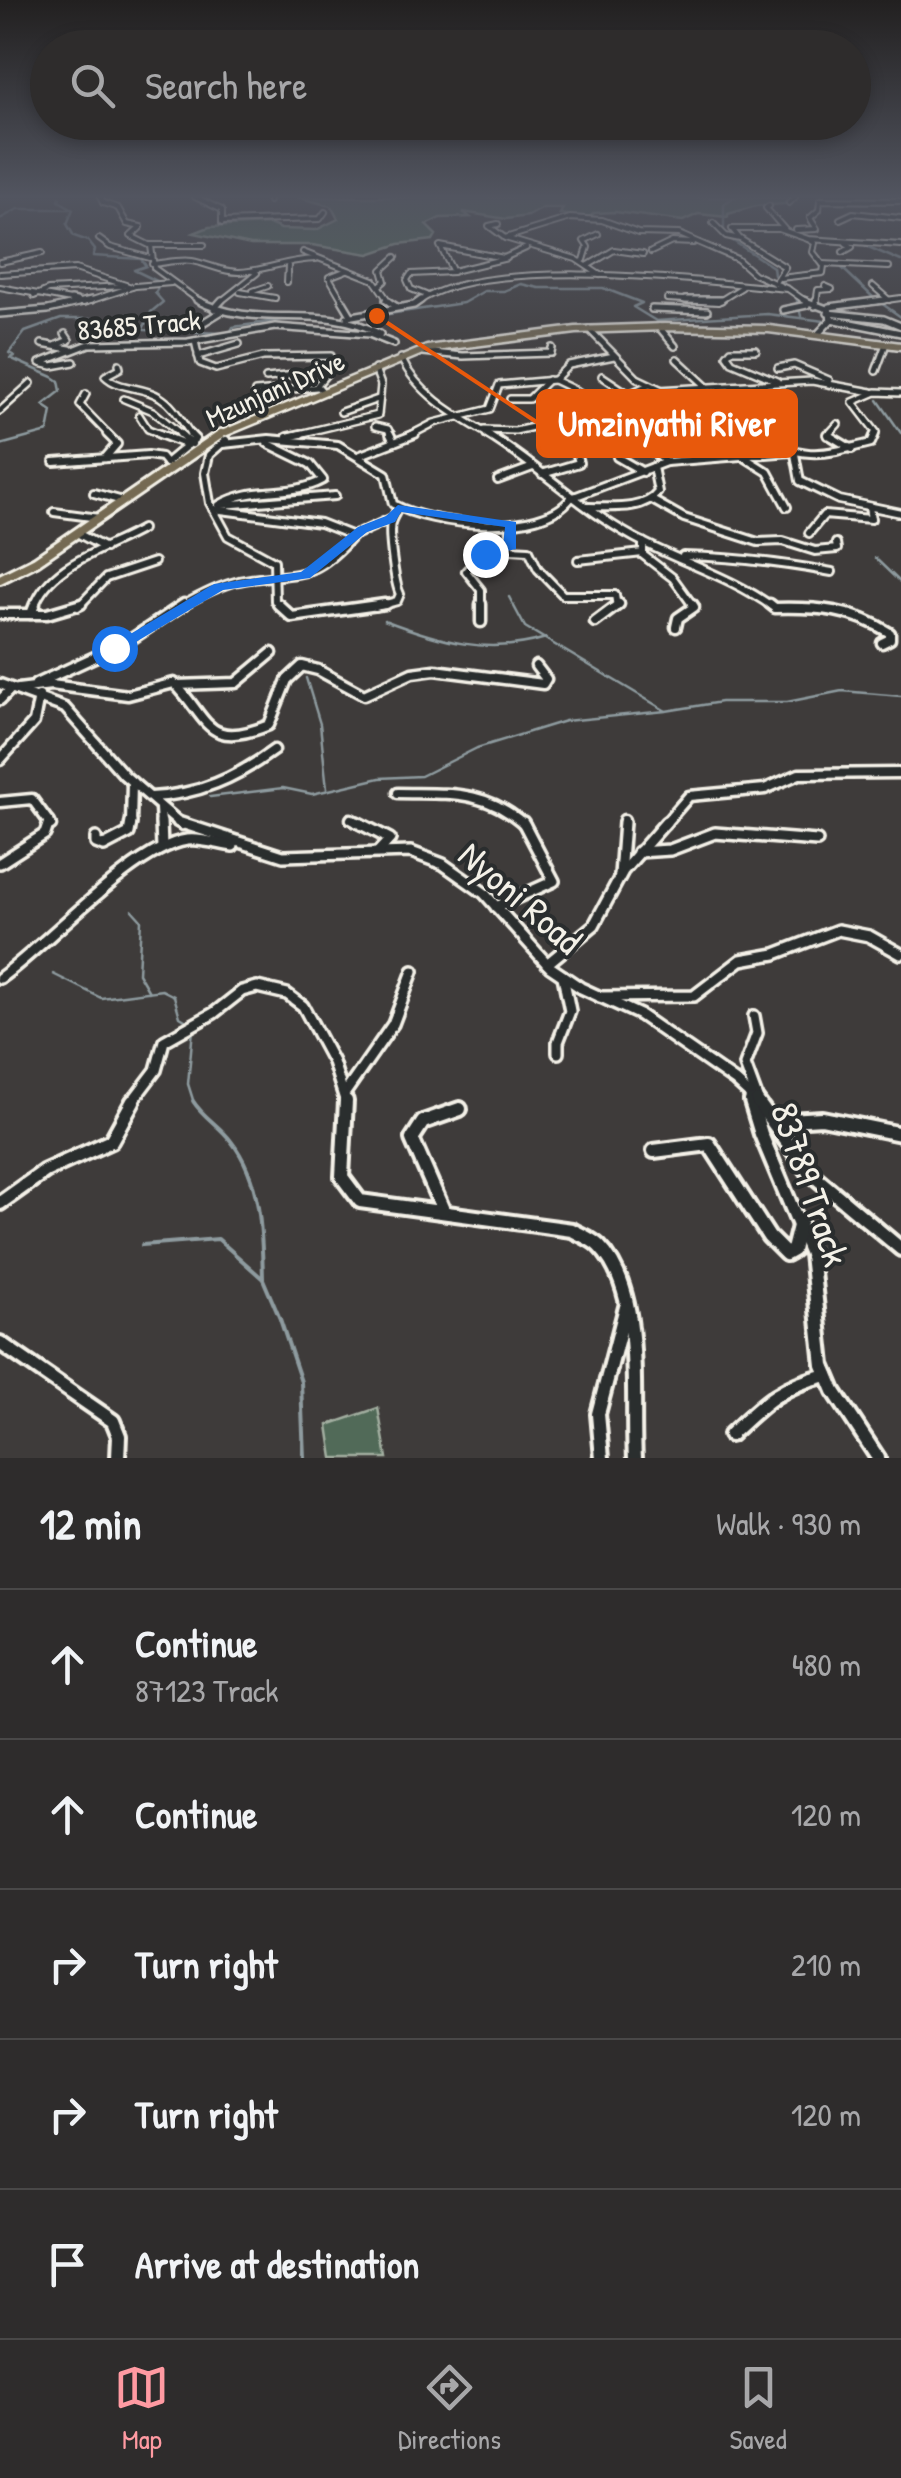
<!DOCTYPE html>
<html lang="en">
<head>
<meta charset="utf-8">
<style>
  :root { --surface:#2e2c2c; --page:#363434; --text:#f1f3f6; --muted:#a7a7a9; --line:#494848; --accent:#ff9aa2 }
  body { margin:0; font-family:"Patrick Hand",sans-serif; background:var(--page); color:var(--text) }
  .stop { position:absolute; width:30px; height:30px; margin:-22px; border:8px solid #1a73e8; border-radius:50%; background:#fff }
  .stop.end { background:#1a73e8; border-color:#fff; box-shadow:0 2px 10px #0008 }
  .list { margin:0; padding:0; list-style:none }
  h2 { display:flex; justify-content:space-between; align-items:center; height:130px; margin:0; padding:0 40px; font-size:42px }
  h2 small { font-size:32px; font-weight:400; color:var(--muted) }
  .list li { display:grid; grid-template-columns:65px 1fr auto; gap:30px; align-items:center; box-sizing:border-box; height:150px; padding:0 40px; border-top:2px solid var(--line) }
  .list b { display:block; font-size:38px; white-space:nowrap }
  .list p { margin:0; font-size:32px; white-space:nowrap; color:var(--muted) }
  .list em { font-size:32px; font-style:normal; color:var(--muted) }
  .icon { flex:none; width:55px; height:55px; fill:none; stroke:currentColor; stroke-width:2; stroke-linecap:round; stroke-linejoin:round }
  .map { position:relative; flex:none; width:901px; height:1458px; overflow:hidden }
  .search { position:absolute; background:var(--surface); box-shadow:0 5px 15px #0003; left:30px; right:30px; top:30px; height:110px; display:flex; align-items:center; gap:25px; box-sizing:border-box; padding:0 35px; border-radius:55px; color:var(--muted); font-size:38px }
  .sheet { height:880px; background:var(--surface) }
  nav { display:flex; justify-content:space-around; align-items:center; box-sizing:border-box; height:140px; border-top:2px solid var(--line); background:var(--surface); font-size:28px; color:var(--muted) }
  nav a { display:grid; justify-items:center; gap:5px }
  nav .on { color:var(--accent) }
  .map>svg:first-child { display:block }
  .green { fill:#516a58; stroke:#a2aea0; stroke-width:2.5 }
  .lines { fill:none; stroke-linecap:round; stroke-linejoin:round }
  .stream-far1 { stroke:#8e9b9f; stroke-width:2.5 }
  .stream { stroke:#8e9b9f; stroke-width:4 }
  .minor-far5-casing { stroke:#f4f1e8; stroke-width:8 }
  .minor-far4-casing { stroke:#f4f1e8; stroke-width:10 }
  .minor-far3-casing { stroke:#f4f1e8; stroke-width:12 }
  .minor-far2-casing { stroke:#f4f1e8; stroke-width:15 }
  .minor-far1-casing { stroke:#f4f1e8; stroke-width:16 }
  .minor-casing { stroke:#f4f1e8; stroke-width:20 }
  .major-far1-casing { stroke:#f4f1e8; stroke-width:11 }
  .major-casing { stroke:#f4f1e8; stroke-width:14 }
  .minor-far5 { stroke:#2a2d2e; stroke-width:4 }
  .minor-far4 { stroke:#2a2d2e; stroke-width:5 }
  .minor-far3 { stroke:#2a2d2e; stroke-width:6 }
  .minor-far2 { stroke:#2a2d2e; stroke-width:8 }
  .minor-far1 { stroke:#2a2d2e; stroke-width:9 }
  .minor { stroke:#2a2d2e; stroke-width:12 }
  .major-far1 { stroke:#746b52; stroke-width:6 }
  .major { stroke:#746b52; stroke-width:8 }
  .route { fill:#1a73e8 }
  .labels { text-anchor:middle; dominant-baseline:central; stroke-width:8; stroke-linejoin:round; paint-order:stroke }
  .far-street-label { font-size:28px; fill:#f4f1e8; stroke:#2a2d2e }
  .near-street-label { font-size:38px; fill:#f4f1e8; stroke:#2a2d2e }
  .leader { fill:none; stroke:#e8590c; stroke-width:4 }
  .callout-dot { fill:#e8590c; stroke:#2a2d2e; stroke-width:4 }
  .callout { fill:#e8590c; stroke:#e8590c; stroke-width:4 }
  .callout-label { font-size:35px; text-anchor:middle; font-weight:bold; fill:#fff }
</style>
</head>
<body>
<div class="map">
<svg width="901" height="1458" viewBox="0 0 901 1458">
  <rect width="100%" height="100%" fill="#3e3b3a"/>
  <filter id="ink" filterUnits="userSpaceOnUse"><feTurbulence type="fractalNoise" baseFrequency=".01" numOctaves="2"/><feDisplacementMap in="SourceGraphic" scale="20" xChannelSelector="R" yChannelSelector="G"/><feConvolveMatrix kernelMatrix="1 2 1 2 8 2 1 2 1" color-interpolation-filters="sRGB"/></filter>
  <g filter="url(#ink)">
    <g class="green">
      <path d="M297,197H792L784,204L756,206L728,214V217L698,214L683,221L615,212L594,213L589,218L560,214L563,208H543L528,216L506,219L463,212L470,217L440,218L426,225L436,235L433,240L399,244L369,254L312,245H251L194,233L209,227L269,224L281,229L316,230L338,219L331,206Z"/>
      <path d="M378,1408L387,1458H333L328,1425Z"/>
    </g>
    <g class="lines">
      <g class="stream-far1">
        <path d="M60,197L59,201L73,209L67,224L74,236L88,241L95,250L93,256L141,259L146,266L134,270L161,283L155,293L163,302L151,312L144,327"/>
        <path d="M883,197L901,198"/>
        <path d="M0,219L18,209H70"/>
        <path d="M724,234V204L734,197"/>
        <path d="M730,239L773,267L774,275L787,287"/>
        <path d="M866,246L901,261"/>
        <path d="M842,268L876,300"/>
        <path d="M796,297L801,316"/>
        <path d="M881,303L901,317"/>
        <path d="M348,320L463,303L484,291H504L521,284L539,288H603L642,303L633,307L656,321L767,314L825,321"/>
        <path d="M833,323L864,328"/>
        <path d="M872,329L901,336"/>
        <path d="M230,333L233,327L282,320L336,321"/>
        <path d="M878,400L901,433"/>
        <path d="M0,445L48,432L52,411L43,405L61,391L59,381L53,377L10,358L15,356L9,353L25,332L61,319H106L145,330L222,333"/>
        <path d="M875,558L901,583"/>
        <path d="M509,597L525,627L666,711L721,702H787L842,691L901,696"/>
        <path d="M384,620C439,641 488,656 546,638"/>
        <path d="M306,678L320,724L327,789"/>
        <path d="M210,797L283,788L312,794L380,778L421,776L477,748L565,721L666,711"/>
        <path d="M132,910L141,920L138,973L149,992"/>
        <path d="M53,974L101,998L162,990L174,996L180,1017L190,1023"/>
        <path d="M193,1029L188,1084L194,1103"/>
      </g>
      <g class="stream">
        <path d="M193,1101C203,1117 220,1126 231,1141C261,1179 262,1232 263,1279"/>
        <path d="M142,1245L218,1239L263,1279L280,1319L301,1382L304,1458"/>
      </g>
      <g class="minor-far5-casing">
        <g id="minor-far5">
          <path d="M100,197L103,203L118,208L127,224L141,227L131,236L151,246L154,268L202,303"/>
          <path d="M195,197L222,210V223"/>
          <path d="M269,201L270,197"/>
          <path d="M789,203L795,197"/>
          <path d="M769,206L766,208L785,230"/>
          <path d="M840,219L853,213L901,218"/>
          <path d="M222,222L320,219L325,212"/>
          <path d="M713,223L726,236L740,239"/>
          <path d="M498,224L489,226L505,238"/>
          <path d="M796,230L817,229L810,218L819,210L820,200L901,201"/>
          <path d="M99,239L110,247L150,258"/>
          <path d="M150,245H204"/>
          <path d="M303,252L374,280L390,303"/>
          <path d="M651,252L672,242L693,243"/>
          <path d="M843,252L852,247L846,243"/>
          <path d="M584,260L588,247L584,241L598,234"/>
          <path d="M0,262L42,253"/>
          <path d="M152,264C164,263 180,259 192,261C209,264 221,272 239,272C264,271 290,259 316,259"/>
          <path d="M823,264L889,267"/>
          <path d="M589,265L614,250L643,254"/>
          <path d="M453,271L507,258"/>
          <path d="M0,274L75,269L132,287"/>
          <path d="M600,275L576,259L505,238L570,218L602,220L638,233L679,234L737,259L754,274L788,289"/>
          <path d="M780,278L823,273L824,266L813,252L815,243L808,239"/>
          <path d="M776,281L785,267L740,239L732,229H779L808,239L901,245"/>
          <path d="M287,282L288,266"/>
          <path d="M379,286L385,281L382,270L396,257"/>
          <path d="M873,286L889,300"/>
          <path d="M0,287L76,301"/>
          <path d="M253,291L268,286"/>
          <path d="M240,292L275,298"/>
          <path d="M426,295L411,289L407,280L411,274L453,272L440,246L504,258L526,248"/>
          <path d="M34,296L48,290L123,286"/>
          <path d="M667,299L718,302L742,287"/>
          <path d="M83,303L135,286L171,283"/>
          <path d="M219,303L257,273L252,271"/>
          <path d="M344,303L329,277L347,270"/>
          <path d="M417,303C482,254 705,281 788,289L808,303"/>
          <path d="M816,303L818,290L832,289L825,286"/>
          <path d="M864,303L901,298"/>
        </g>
      </g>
      <g class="minor-far4-casing">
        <g id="minor-far4">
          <path d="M71,300L76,301"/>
          <path d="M197,300C256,332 323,301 380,334"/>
          <path d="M342,300L351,315"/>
          <path d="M386,300L397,307"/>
          <path d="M685,300H721"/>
          <path d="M803,300L827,309"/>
          <path d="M815,306L816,300"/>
          <path d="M214,309L222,300"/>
          <path d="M652,309L707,311"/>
          <path d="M783,310L807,305"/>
          <path d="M828,313L884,319L901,326"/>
          <path d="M0,314L48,310L91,300"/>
          <path d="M347,317L414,305L421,300"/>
          <path d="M831,319L901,333"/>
          <path d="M182,326L196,327L222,311"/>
          <path d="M659,327L675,346"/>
          <path d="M589,329L637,378L758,436"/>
          <path d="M817,335L831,320L829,307L884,300"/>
          <path d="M195,341L200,363L216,369L263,357L331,356L334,365L317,385L322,391"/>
          <path d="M42,344L70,349"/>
          <path d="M57,345L69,340L65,334"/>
          <path d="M756,350H731L727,355L732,362L777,381"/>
          <path d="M423,352L463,356L551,353L552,348"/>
          <path d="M198,356L239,344"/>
          <path d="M614,356L569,365L554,380L579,392L585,404L633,436"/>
          <path d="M401,358C418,395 457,416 491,436"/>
          <path d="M677,359L707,387"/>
          <path d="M74,362L52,366L40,363L89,344L188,342L275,327L369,334L394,344"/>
          <path d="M119,364L120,368L105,376C119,390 143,386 160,397C175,406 182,423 192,436"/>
          <path d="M778,368L794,365L829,380"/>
          <path d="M876,371L886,344"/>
          <path d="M602,376L629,394L648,385"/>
          <path d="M266,378L326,372"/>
          <path d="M658,390L812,381L872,392"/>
          <path d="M255,392L317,387"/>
          <path d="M86,394L80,405L110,436"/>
          <path d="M124,399L153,411L183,436"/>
          <path d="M510,399H529L548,380"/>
          <path d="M0,411L31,383"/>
          <path d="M341,412L378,399"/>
          <path d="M139,415L148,429L166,436"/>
          <path d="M663,416L685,404"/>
          <path d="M732,423L756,419L761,402"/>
          <path d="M375,426L388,429L391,436"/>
          <path d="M484,430L515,431L573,418"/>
          <path d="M700,433L707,436"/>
          <path d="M291,436L378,415L381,385L375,369"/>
          <path d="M409,436L434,423L490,409L499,385L554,380"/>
          <path d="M714,436L723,419"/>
          <path d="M827,436L838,424"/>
          <path d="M874,436L876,432L853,402L876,392L901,393"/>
        </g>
      </g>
      <g class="minor-far3-casing">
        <g id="minor-far3">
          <path d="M159,434L188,445"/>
          <path d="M180,434L192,444"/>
          <path d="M390,434L394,442"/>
          <path d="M487,434C538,465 580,508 633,537C681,563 728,575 773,607"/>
          <path d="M630,434L666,462"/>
          <path d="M701,434L713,439L716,434"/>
          <path d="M753,434C805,459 815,457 871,443L875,434"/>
          <path d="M827,434L852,449"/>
          <path d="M287,437L301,434"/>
          <path d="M226,440L209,455L205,473L210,503L228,536L274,561L275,601L281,607"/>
          <path d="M223,444L269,439L338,445L386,474L393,504C432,526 541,538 571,498"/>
          <path d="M795,454L800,481L839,500L901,513"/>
          <path d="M358,456L415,434"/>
          <path d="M617,457L643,472"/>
          <path d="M744,457L768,472L787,507"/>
          <path d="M105,458L117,444L107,434"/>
          <path d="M54,462L148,455L161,457L166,463"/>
          <path d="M166,463L195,439L190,434"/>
          <path d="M542,474L579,463L572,435"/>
          <path d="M498,480L533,467"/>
          <path d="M94,493L123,501"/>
          <path d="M571,498L653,467"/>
          <path d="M652,500L684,518L758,542L783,541L815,551L837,549L836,543"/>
          <path d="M219,505C255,484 290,498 323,480L310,464L267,443"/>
          <path d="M221,505L335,496"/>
          <path d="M589,507C611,507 644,511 658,492L653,467L666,462L791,452"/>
          <path d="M54,512L99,518"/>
          <path d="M511,525L510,549L529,550L538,569L563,595H615L617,607"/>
          <path d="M77,533L105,548"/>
          <path d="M809,533L824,515L871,519L869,507"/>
          <path d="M353,536L390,519"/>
          <path d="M643,542V555L673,578L694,607"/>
          <path d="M683,556C734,557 782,563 832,572"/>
          <path d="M578,560L643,553"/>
          <path d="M34,607C50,563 105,550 142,529"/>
          <path d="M78,607L106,578L154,562"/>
          <path d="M180,607C199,596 218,586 239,581C296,570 309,586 353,536L320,523L213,509"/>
          <path d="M375,607L397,601L400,594C395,585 388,534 391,523C392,518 396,513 398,508"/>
          <path d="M481,607V590L466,571L479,557L510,549"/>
        </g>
      </g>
      <g class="minor-far2-casing">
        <g id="minor-far2">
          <path d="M278,604L292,617L385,604"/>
          <path d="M481,604V622"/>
          <path d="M770,604L775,608C818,607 853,609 890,633V639L882,643"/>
          <path d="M0,614H47L81,604"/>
          <path d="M31,614L35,604"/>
          <path d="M595,622L619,604"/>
          <path d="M676,627L678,618L694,607L692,604"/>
          <path d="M0,684L65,708L124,775L182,825"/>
          <path d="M36,684L127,642L184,604"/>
          <path d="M177,685L236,683L272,653"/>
          <path d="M18,689L51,685L128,695L174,683C209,718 205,751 269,725L287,680L302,666L318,670L364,695L412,673L435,670L543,684L546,679L536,666"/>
          <path d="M0,700L11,689"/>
          <path d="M0,760L34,722L39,696"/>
          <path d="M398,793C448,794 485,789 525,825"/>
          <path d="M151,797C198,795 236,778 274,750"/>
          <path d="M0,802L32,799L51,825"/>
          <path d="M160,808L161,825"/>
          <path d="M351,819L362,825"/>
          <path d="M131,825L132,782"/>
          <path d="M624,825V820"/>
          <path d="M664,825L689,796L765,789L799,774L901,773"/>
        </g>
      </g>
      <g class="minor-far1-casing">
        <g id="minor-far1">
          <path d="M161,822L162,847"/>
          <path d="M178,822L283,856L411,852L443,864L484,893L550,967L581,988L640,1015L735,1081L759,1103"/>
          <path d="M357,822L390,839L378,852"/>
          <path d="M96,838V843L104,846L129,833L131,822"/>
          <path d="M638,852L670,850L715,833L817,841"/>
          <path d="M0,863L45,834L49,822"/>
          <path d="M620,875L624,822"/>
          <path d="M496,907L554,881L523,822"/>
          <path d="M547,964L594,925L623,871L666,822"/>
          <path d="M0,978C48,944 133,848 187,840C200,838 219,844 233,846"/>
          <path d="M600,997L694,996L741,960L775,954L838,930L869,936L901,954"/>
          <path d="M754,1016L757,1033L745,1065L759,1103"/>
          <path d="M558,1053V1042L570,1011L563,976"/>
          <path d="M345,1093L393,1024L413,971"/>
          <path d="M749,1093L752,1103"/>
          <path d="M131,1103L156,1070L164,1041L214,1013L242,991L257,987L287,994L303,1006L333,1062L346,1103"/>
        </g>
      </g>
      <g class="minor-casing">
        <g id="minor">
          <path d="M346,1101L342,1177L360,1201L572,1230C581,1235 592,1239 599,1246C645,1292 631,1397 635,1458"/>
          <path d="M751,1101L761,1134L811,1254L823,1365L834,1391L878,1458"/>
          <path d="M757,1101L808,1171L901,1249"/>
          <path d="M773,1121L822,1118L901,1134"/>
          <path d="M654,1151L709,1144L769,1237L786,1254L793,1250L800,1222"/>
          <path d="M0,1203L45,1171L111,1141L133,1101"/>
          <path d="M443,1210L412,1139L423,1122L460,1109"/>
          <path d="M0,1343L113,1421L119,1436L118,1458"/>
          <path d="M730,1435C764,1403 780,1386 827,1375"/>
          <path d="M602,1458L598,1414L626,1307"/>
        </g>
      </g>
      <g class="major-far1-casing">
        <path id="major-far1" d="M217,436L427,349L576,330L665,327L769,329L901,346"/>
      </g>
      <g class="major-casing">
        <path id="major" d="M0,579L36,561L221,434"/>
      </g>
      <use href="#minor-far5" class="minor-far5"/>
      <use href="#minor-far4" class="minor-far4"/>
      <use href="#minor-far3" class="minor-far3"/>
      <use href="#minor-far2" class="minor-far2"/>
      <use href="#minor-far1" class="minor-far1"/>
      <use href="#minor" class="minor"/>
      <use href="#major-far1" class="major-far1"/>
      <use href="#major" class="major"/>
    </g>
  </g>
  <linearGradient id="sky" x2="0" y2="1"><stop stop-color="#222020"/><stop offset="0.49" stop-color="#525560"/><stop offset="1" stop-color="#525560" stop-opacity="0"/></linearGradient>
  <rect width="901" height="401" fill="url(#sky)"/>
  <path class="route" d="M398,505L516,522V549L480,557V552L503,546L505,527L401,512L395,522L367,532L310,578L223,590L119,652L107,648L214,584L301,572L358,527L386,516Z"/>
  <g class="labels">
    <g class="far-street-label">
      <text transform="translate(139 325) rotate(-5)">83685 Track</text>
      <text transform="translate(275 389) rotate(-24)">Mzunjani Drive</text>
    </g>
    <g class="near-street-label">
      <text transform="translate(521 897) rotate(41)">Nyoni Road</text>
      <text transform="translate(811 1184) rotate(71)">83789 Track</text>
    </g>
  </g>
  <path class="leader" d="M377 316L538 423"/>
  <circle class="callout-dot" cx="377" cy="316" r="10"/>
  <rect class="callout" x="538" y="391" width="258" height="65" rx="10"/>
  <g class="callout-label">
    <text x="667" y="436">Umzinyathi River</text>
  </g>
</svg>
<div class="stop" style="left:114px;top:648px"></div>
<div class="stop end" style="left:485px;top:554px"></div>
<div class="search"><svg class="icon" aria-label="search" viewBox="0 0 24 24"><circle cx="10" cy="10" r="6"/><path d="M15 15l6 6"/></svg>Search here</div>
</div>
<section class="sheet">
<h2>12 min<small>Walk · 930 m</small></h2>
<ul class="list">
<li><svg class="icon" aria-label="ahead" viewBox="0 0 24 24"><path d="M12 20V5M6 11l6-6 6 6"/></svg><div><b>Continue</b><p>87123 Track</p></div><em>480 m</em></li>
<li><svg class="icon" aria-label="ahead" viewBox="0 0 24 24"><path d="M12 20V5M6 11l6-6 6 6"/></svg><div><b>Continue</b></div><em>120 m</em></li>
<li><svg class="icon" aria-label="right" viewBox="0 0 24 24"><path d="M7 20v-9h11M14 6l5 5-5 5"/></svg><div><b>Turn right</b></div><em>210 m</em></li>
<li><svg class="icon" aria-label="right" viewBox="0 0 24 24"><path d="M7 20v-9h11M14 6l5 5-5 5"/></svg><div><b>Turn right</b></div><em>120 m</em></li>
<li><svg class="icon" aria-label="arrive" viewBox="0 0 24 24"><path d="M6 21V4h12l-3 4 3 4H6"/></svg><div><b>Arrive at destination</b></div></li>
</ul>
</section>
<nav>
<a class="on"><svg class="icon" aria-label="map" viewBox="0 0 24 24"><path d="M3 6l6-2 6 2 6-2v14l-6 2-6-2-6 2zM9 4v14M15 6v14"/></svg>Map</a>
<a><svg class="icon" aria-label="directions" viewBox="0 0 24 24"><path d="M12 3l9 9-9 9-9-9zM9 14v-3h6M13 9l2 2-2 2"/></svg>Directions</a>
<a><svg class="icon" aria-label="saved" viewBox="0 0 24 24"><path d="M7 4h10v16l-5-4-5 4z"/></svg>Saved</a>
</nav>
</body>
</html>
